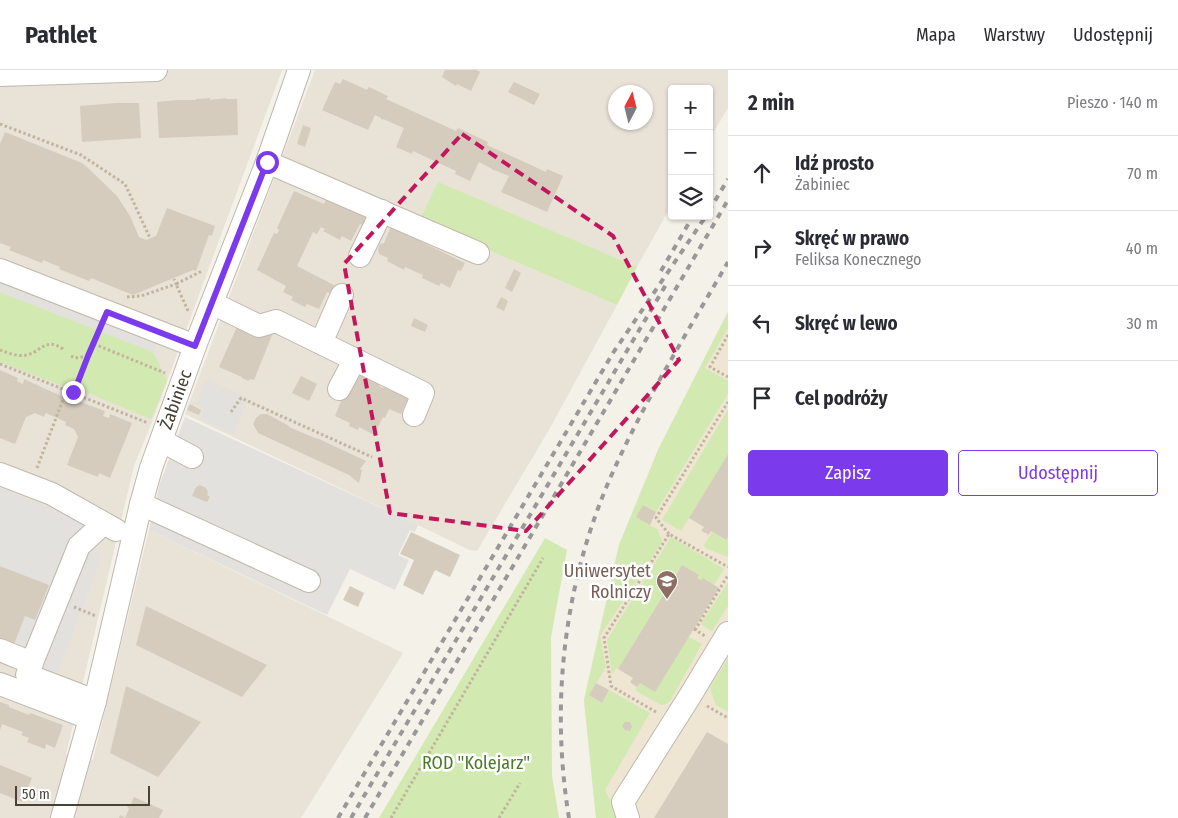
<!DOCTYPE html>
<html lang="pl">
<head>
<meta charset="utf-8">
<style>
  :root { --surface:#fff; --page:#f2f2f3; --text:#2b2b33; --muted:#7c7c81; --line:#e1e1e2; --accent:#7c3aed }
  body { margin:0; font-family:"Fira Sans Condensed",sans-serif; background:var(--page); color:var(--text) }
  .controls { position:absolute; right:15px; top:15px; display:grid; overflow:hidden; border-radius:5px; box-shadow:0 1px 4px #0004 }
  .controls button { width:45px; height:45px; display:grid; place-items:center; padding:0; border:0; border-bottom:1px solid var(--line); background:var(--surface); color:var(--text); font:25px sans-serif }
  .compass { position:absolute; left:608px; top:15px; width:45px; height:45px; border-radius:50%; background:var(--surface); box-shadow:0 1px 4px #0004; rotate:7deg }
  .scale { position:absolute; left:15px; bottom:12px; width:135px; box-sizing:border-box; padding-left:5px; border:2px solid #484137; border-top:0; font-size:14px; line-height:18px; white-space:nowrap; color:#484137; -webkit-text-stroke:4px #fff; paint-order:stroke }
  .stop { position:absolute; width:15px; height:15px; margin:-11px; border:4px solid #7c3aed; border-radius:50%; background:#fff }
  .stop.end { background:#7c3aed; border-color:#fff; box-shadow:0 1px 5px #0008 }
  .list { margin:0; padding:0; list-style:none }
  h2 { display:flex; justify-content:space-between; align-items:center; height:65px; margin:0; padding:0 20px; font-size:21px }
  h2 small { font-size:16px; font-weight:400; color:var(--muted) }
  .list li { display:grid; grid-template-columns:32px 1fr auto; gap:15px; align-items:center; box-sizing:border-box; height:75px; padding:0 20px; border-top:1px solid var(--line) }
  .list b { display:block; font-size:19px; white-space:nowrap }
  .list p { margin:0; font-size:16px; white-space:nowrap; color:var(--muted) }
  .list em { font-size:16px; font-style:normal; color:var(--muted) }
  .actions { display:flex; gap:10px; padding:15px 20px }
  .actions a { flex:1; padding:11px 0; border:1px solid var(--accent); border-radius:5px; text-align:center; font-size:18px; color:var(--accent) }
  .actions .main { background:var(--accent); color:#fff }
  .icon { flex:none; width:28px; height:28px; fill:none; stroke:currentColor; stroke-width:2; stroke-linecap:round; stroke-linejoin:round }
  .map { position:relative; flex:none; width:728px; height:748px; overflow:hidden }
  header { display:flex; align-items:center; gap:30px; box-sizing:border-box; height:70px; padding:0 25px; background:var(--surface); border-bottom:1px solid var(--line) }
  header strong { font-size:24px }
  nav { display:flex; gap:28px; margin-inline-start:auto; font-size:18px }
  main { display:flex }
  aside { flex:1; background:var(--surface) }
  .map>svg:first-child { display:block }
  .residential { fill:#e8e2d7; fill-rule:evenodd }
  .education { fill:#eee5d3 }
  .green { fill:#d2e9b2 }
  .parking { fill:#e3e1dd }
  .building { fill:#d6ccbe }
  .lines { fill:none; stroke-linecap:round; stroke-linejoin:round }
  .minor-casing { stroke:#c0b8ab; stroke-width:24 }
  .path { stroke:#c2b49c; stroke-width:3; stroke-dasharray:2.5 2.5; stroke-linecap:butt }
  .minor { stroke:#fff; stroke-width:22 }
  .rail { stroke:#989898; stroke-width:4; stroke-dasharray:6 6; stroke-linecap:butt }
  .route { stroke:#7c3aed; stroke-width:6 }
  .marked { fill:none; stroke:#c2185b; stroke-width:4; stroke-dasharray:10 6; stroke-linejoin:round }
  .labels { text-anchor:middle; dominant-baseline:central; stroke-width:5; stroke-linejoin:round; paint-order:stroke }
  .street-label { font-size:18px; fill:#484137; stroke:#fff }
  .education-label { font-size:18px; fill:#785e54; stroke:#fff; text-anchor:end }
  .park-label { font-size:18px; fill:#4b7b29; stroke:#fff }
</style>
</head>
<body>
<header>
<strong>Pathlet</strong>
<nav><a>Mapa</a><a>Warstwy</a><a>Udostępnij</a></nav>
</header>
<main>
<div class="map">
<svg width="728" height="748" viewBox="0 0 728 748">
  <rect width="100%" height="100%" fill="#f4f1e9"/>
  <g class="residential">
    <path d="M0,0H282L152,352L134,396L66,684L93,690L149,460L403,583L301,748H0Z"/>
    <path d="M315,0H728V38L709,70V19H672V134L637,197L438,113L421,147L488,180L617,235L550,358L477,481L470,480L185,344ZM616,22H646V52H616Z"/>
  </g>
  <path class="education" d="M728,241V748H596L584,630L619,475L658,380Z"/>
  <g class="green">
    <path d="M438,112L637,197L617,235L488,180L421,147Z"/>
    <path d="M0,222L153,282L167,311L151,349L83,321L81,323L0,292Z"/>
    <path d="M728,242V258L705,298L728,311V324L656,442L643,435L637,447L658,460L662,472L600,566L606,597L589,625L602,633L609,620L650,643L605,720L618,748H596L584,630L619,475L658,380Z"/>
    <path d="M728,339V384L681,461L662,450Z"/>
    <path d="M712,462L725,470L728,467V487L705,478L704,475Z"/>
    <path d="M671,467L724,499L714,515L703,508L701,510L697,508L698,505L682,495L618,599L616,598L612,605L607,570Z"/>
    <path d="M545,468L567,480L551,567L552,706L559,748H379Z"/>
    <path d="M728,512V536L712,561L701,554Z"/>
    <path d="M689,567L702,574L670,631L666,634L661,635L635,620L640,613Z"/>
    <path d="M728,588V642L716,635L710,618Z"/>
  </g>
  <g class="parking">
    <path d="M0,208L158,270L153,282L0,222Z"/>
    <path d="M206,309L248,328L234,364L200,349L204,338L197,335Z"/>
    <path d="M185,347L418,455L415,462L410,460L398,485L409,490L395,520L350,499L327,545L149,460L160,413Z"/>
    <path d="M0,417L74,448L85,455L101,489L55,611L14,574L25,546L35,550L0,496Z"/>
  </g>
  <g class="building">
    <path d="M445,0H476L480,2L471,21L457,14L456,16L442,7Z"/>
    <path d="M343,9L367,20L369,17L388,26L386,29L456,61L458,58L488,72L487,75L546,102L547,99L563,106L547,142L501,122L509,106L494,100H492V99L479,92L470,111L455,104L456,101L413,81L412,84L396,77L404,58L383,49V50L381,49V48L375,45L368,60L322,40L335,12L340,14Z"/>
    <path d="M514,12L540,24L534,35L508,22Z"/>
    <path d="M210,28V30L226,28V29H237L238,65L159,68L157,32L177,30H196V29Z"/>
    <path d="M116,33H139L141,68L82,72L80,36Z"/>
    <path d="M303,55L311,58L305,77L297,74Z"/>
    <path d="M5,62L82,93L87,97L117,126L130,146L139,167L146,170L156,166L167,138L215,156L212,166L209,165L196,201L193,200L133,225L91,208L89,211L59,199L60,197L43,190L42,193L9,180L11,177L0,173V74Z"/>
    <path d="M294,121L324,134L328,126L367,146L363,155L360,154L351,171L342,166L340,170L323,161L325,159L321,157L317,164L313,162L297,196L334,215L330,223L327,222L319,239L307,234L305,237L291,230L293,227L283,222L286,216L257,200L274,163L277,164L279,160L277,158Z"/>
    <path d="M391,157L465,193L461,201L458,200L450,218L441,213L439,216L422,208L423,205L405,197L404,200L387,191L388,188L379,184L378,179L380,174L384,173Z"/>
    <path d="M514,199L521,203L512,222L505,218Z"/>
    <path d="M501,227L508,231L504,241L496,237Z"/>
    <path d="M414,248L428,255L425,262L411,256Z"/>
    <path d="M240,250L272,265L254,310L250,309L248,311L242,308V307L219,297Z"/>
    <path d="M0,300L18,308L17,311L23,314L24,309L74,332L75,330L105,341L103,346L109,348L110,344L132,353L110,408L99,403L98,407L67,395L78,367L74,359L65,355L66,352L46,343L44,347L35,343L26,347L15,374L0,368Z"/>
    <path d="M360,305L380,314L379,316L383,318L384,316L408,328L401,344L389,339L385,348L383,347L374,365L359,357L358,360L349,356L350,353L335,346L350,309L356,312Z"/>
    <path d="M301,306L317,314L309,331L292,323Z"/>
    <path d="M190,334L201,340L199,345L187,340Z"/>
    <path d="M261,344H267L289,356V357L317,369V368L366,391L360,399L362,400L359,413L349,405L258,363L253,354L256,348Z"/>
    <path d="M728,384V467L726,470L711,461L707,467L708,464L701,461L704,457L689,448Z"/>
    <path d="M200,415L206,418L208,422L207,425L210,427L207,432L192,426L196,417Z"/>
    <path d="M643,435L656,442L650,455L636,447Z"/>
    <path d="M411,462L460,485L450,507L435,500L423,525L403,515L414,490L400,484Z"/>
    <path d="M682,495L699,505L697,508L701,510L703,508L719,518L655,622L640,613L637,617L630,612L633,608L618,599Z"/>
    <path d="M0,496L49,515L35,550L25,546L14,574L0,568Z"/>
    <path d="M350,516L364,523L358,537L343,530Z"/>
    <path d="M146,536L267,595L242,627L136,575Z"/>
    <path d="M596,613L609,620L602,633L589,625Z"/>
    <path d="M126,616L201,652L158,707L110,683Z"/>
    <path d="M0,632L9,635V637L29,645L30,643L63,655L55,678L46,674L45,679L27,672L29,668L21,665L23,662L2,654L0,660Z"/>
    <path d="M625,652H630L632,657L630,661L625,660L622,656Z"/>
    <path d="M707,662L728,674V748H654Z"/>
    <path d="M0,695L32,708L22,732L0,723Z"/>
    <path d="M134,727L163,740L159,748H119L120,745L125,748L129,739L127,736L131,734Z"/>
  </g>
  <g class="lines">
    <g class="minor-casing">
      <g id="minor">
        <path d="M0,5L156,0"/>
        <path d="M267,92L478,183"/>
        <path d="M360,186L382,141"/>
        <path d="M0,200L195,276"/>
        <path d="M212,233L259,256L276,251L423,323L414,345"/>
        <path d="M321,273L342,225"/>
        <path d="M339,319L355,289"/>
        <path d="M162,371L192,387"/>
        <path d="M0,404L52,424L116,460"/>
        <path d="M141,434L309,511"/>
        <path d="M0,580L32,593"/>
        <path d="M0,614L89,648"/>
        <path d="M95,631L27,605L79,476L103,454"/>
        <path id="s1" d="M62,748L95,631L141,434L151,398L195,276L267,92L299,0"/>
        <path d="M628,748L623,732L690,626L728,563"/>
      </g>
    </g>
    <g class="path">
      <path d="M0,54L81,85L125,114L150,168"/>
      <path d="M127,227L141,226L176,214L174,209"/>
      <path d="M188,241L176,214L202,201"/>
      <path d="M728,265L710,297L728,307"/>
      <path d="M94,274L165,303"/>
      <path d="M0,280C8,283 18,287 27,285C42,281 46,267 63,279"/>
      <path d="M71,286L75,288L88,286L100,259"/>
      <path d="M0,294L148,353"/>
      <path d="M73,322L75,316L76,317L88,286"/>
      <path d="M231,342L241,328L372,387"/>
      <path d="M37,398L67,319"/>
      <path d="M669,464L656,448L728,332"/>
      <path d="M74,537L96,546"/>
      <path d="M694,559L705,566"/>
      <path d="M695,560L728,505"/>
      <path d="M707,636L728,648"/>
      <path d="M656,642L611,616L604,568L669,464L728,497"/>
      <path d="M391,748L543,488"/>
      <path d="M499,748L520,713"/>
    </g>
    <use href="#minor" class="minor"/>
    <g class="rail">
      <path d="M709,141L728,109"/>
      <path d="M661,201L693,146"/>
      <path d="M338,748L613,283L706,146"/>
      <path d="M351,748L667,213"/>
      <path d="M365,748L728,130"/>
      <path d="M569,748C550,632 564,512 612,404C645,330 688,261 728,192"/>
    </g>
  </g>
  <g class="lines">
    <path class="route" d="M73,322L74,316L76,317L88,286L107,242L195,276L267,92"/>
  </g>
  <path class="marked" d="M462,64L613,166L679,290L526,461L390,443L344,194Z"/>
  <defs>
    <g id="university-pin" transform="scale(1.125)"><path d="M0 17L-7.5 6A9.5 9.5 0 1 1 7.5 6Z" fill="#8d6e63" stroke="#fff"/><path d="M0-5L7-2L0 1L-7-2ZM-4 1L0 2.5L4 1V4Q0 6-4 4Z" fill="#fff"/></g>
  </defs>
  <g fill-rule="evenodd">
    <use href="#university-pin" x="667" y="511"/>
  </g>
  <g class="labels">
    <g class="street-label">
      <text stroke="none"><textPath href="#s1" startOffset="434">Żabiniec</textPath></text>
    </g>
    <g class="education-label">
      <text x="651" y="501">Uniwersytet<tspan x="651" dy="21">Rolniczy</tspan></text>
    </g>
    <g class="park-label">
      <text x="476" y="693">ROD "Kolejarz"</text>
    </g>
  </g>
</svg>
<div class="controls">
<button>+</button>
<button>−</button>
<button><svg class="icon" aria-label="layers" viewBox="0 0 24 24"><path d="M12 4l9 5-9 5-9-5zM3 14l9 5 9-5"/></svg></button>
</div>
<svg class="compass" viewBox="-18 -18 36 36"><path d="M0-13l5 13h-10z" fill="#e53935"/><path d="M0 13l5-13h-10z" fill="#7c7c81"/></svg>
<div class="scale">50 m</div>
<div class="stop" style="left:267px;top:92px"></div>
<div class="stop end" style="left:73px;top:322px"></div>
</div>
<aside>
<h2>2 min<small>Pieszo · 140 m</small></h2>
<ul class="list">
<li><svg class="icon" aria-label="ahead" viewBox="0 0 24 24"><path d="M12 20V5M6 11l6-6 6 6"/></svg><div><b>Idź prosto</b><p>Żabiniec</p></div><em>70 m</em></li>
<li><svg class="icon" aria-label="right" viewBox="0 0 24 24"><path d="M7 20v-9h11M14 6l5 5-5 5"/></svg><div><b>Skręć w prawo</b><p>Feliksa Konecznego</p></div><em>40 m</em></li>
<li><svg class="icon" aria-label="left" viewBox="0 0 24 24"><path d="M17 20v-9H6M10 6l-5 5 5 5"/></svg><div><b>Skręć w lewo</b></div><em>30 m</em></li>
<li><svg class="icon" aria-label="arrive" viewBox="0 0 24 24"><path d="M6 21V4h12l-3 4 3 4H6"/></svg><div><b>Cel podróży</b></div></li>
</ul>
<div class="actions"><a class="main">Zapisz</a><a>Udostępnij</a></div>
</aside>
</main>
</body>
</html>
